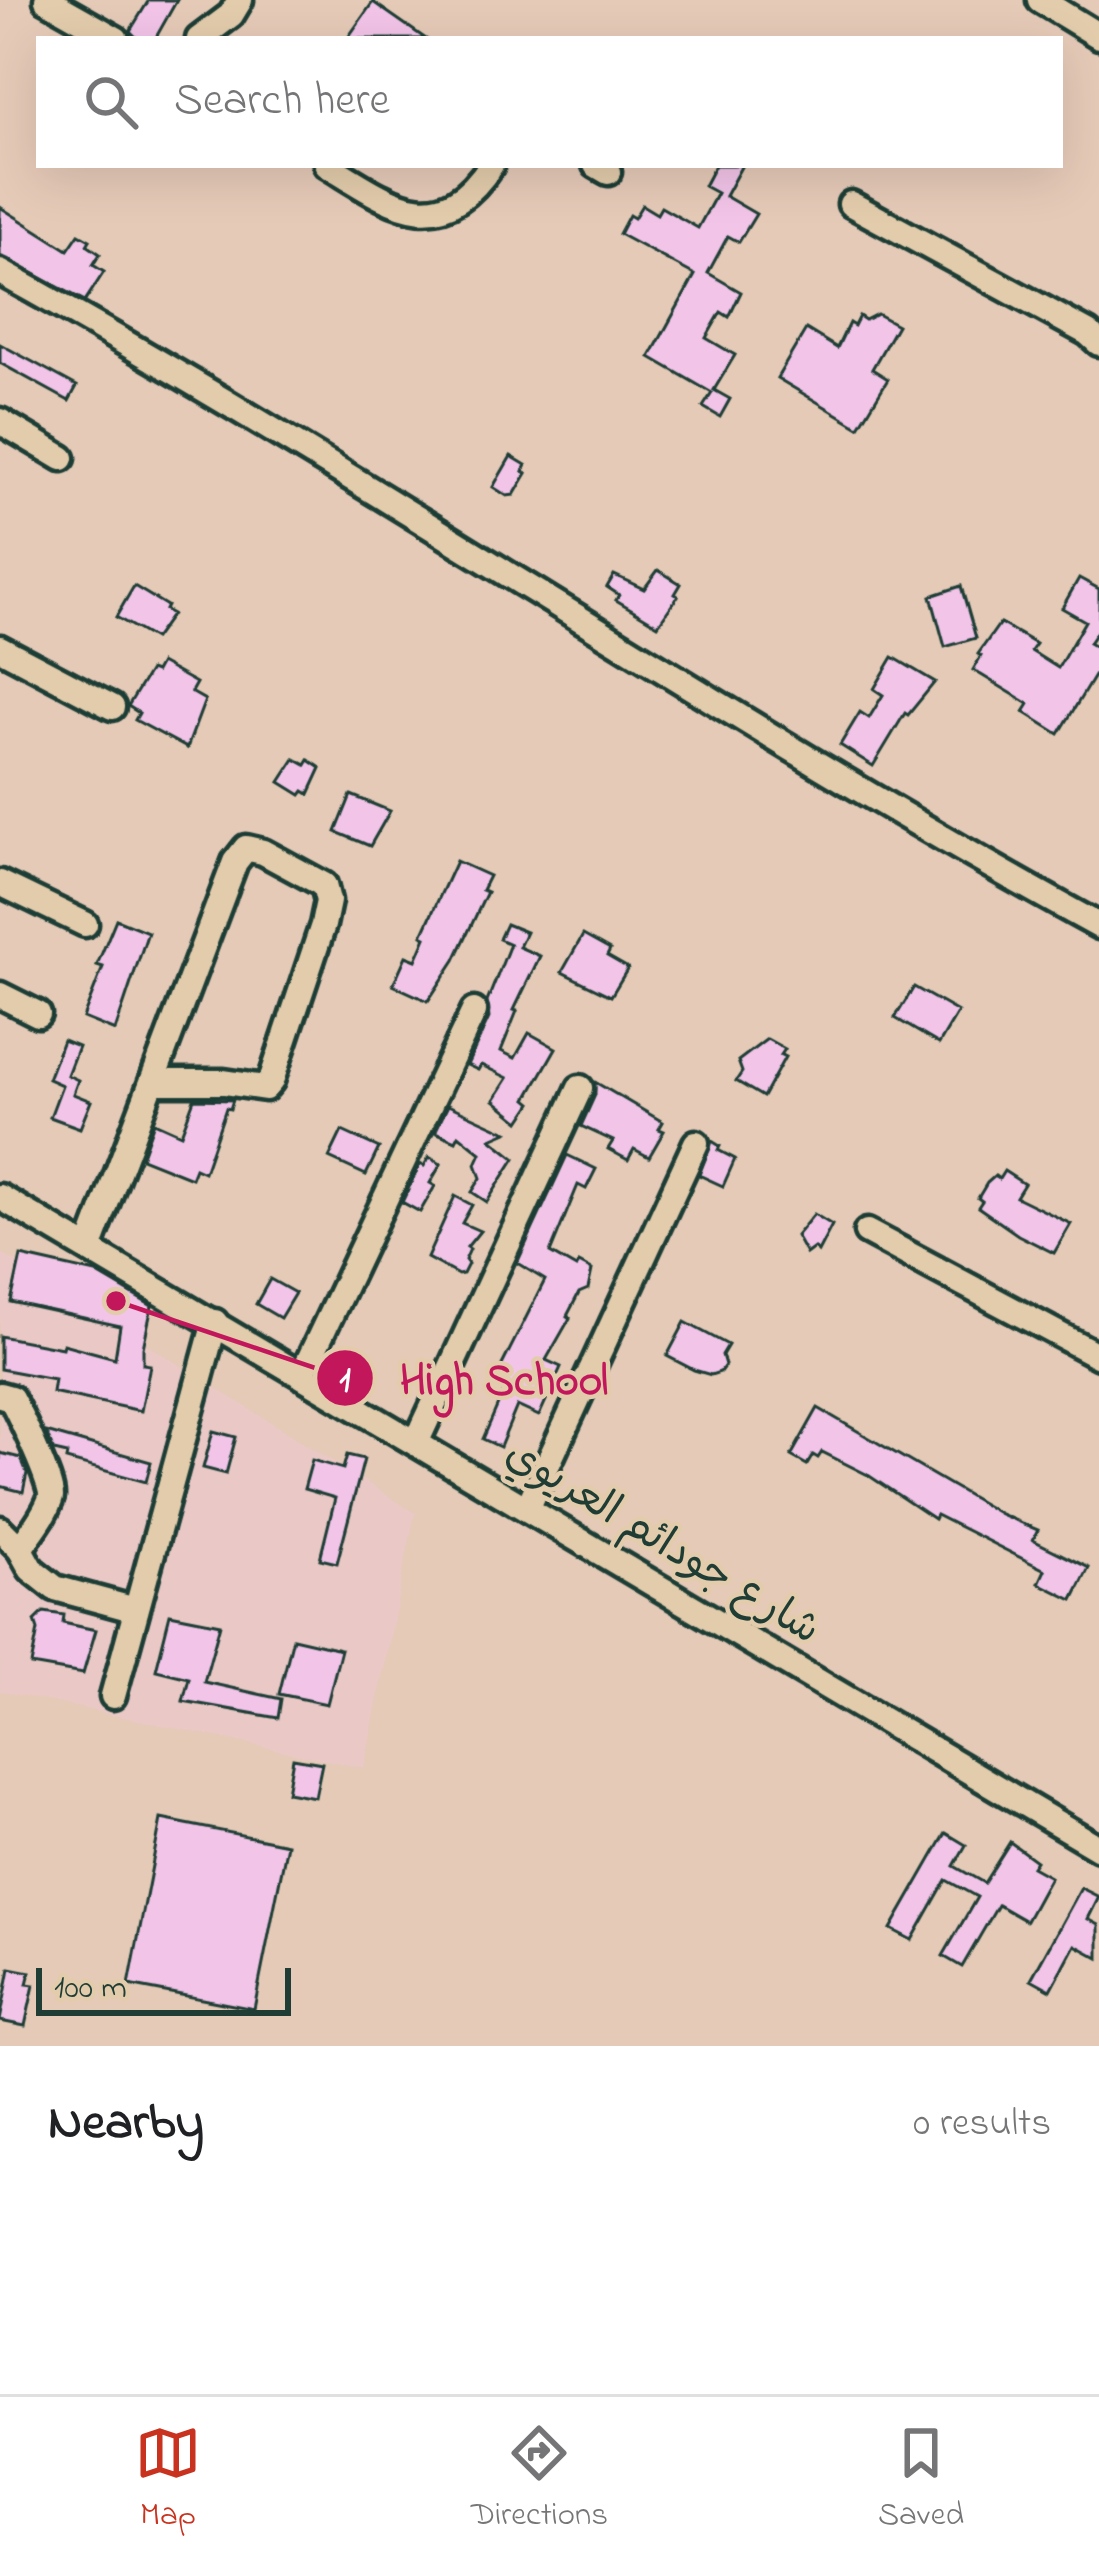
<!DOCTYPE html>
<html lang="en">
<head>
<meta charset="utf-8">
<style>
  :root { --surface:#fff; --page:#f6f6f6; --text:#202124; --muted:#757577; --line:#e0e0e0; --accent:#c8321e }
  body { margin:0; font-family:"Indie Flower","Playpen Sans Arabic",sans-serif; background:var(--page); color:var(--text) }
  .scale { position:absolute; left:36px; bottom:30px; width:255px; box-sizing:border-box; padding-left:12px; border:6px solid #1f3d34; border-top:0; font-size:33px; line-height:42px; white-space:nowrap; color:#1f3d34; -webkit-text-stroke:9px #e3ccac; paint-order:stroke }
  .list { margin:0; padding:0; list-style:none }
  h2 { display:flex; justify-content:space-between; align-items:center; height:156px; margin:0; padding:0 48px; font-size:51px }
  h2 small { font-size:39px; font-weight:400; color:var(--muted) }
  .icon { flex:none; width:66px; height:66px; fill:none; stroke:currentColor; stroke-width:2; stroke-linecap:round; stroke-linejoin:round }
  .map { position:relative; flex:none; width:1099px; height:2046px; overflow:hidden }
  .search { position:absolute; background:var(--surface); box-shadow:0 12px 48px #0002; left:36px; right:36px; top:36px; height:132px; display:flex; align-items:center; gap:30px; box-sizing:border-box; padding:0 42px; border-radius:0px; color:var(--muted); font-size:45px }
  .sheet { height:348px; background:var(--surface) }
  nav { display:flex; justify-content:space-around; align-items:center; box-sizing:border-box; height:168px; border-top:3px solid var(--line); background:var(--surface); font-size:33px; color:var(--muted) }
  nav a { display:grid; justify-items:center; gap:6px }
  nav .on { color:var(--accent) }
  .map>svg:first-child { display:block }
  .built { fill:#eac8c6 }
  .building { fill:#f2c4e8; stroke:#1f3d34; stroke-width:3 }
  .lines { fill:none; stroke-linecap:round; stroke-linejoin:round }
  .minor-casing { stroke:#1f3d34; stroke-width:33 }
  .minor { stroke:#e3ccac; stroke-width:24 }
  .labels { text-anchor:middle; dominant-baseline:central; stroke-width:9; stroke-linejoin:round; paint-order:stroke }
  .street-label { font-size:42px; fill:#1f3d34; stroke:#e3ccac }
  .leader { fill:none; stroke:#c2185b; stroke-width:4.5 }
  .callout-dot { fill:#c2185b; stroke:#e3ccac; stroke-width:4.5 }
  .mark-label { font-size:36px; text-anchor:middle; font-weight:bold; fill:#fff }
  .callout-label { font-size:45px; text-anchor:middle; font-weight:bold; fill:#c2185b; stroke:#e3ccac; stroke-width:9; stroke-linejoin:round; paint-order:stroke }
</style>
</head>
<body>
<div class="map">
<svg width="1099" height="2046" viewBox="0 0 1099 2046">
  <rect width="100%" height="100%" fill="#e6cab8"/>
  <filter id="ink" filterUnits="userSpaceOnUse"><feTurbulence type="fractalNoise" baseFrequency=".00833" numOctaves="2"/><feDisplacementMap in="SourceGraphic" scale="24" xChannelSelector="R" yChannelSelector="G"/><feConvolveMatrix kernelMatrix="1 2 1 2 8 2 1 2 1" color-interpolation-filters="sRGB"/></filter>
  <g filter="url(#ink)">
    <path class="built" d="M0,1252L415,1513L364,1768L0,1691Z"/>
    <g class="building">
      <path d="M149,0H177L155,39H138L130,31Z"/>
      <path d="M373,2L426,39H347Z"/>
      <path d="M715,165H742L725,196L756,214L739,242L728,236L708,273L741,292L729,317L721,312L706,338L735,355L714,390L730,399L720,417L703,407L712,393L650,357L695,275L619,234L629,215L634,218L642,205L657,214L661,207L698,228L717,193L704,186Z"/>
      <path d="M0,207L68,250L79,234L90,240L87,245L100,254L93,265L104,272L85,301L0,256Z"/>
      <path d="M877,314L897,325L872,369L888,379L859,427L777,378L806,329L837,348L849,323L854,326L859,316L865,320Z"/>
      <path d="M0,344L77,386L69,401L0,363Z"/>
      <path d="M511,456L526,465L523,471L527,473L514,495L507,496L493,487Z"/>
      <path d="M658,570L681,584L675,594L678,596L658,625L616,600L619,595L607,587L614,575L644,589Z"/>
      <path d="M1079,578L1099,589V628L1089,643L1099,649V679L1094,676L1059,734L1024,712L1029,704L973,670L981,656L978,654L1000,623L1036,644L1031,651L1058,668L1085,621L1062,608Z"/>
      <path d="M134,586L167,606L165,610L172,614L154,639L116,617Z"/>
      <path d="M961,586L976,638L945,647L931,596Z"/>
      <path d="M893,657L935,682L908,715L905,713L873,766L840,745L860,712L869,718L883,695L874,689Z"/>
      <path d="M160,663L196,683L191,692L205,700L187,748L135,720L139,713L128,706L150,670L155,672Z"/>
      <path d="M295,759L306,765L309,760L321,768L309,794L304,791L301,795L280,782Z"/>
      <path d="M351,795L390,811L370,846L336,832Z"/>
      <path d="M456,861L489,876L482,890L487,892L455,960L428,1001L393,985L406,956L416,960L426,937L422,935Z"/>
      <path d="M116,919L148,932L115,1031L83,1018L103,967L97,965Z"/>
      <path d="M506,924L526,932L519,947L540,956L514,1010L517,1011L501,1051L515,1058L529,1033L556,1048L527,1099L532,1103L520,1121L494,1100L508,1078L481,1065L478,1070L467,1065L489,1018L487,1002L510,944L499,939Z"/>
      <path d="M583,935L610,950L607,956L628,968L611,996L562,972Z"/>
      <path d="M914,987L958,1012L939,1044L895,1018Z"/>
      <path d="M767,1039L785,1049L781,1055L785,1057L763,1097L736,1081L742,1072L738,1061Z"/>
      <path d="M63,1040L78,1046L67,1075L78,1080L73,1094L91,1101L80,1128L50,1117L62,1085L48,1079Z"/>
      <path d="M595,1082L663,1122L659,1129L664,1131L649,1157L634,1149L628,1160L608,1149L613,1141L581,1126L595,1095Z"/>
      <path d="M194,1099L233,1100L230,1109L226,1108L204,1172L195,1168L191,1178L141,1158L154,1122L181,1134Z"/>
      <path d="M448,1105L507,1132L491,1139L515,1158L487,1202L472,1192L481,1178L476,1164L481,1153L459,1135L456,1141L435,1132Z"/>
      <path d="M342,1131L379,1148L366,1175L329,1158Z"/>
      <path d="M712,1141L720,1146L718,1150L735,1159L723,1186L699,1175Z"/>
      <path d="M567,1155L596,1169L586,1189L578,1185L550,1253L576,1268L579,1263L592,1270L588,1289L579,1293L567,1316L570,1318L546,1360L561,1367L539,1416L517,1406L500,1447L483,1439L505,1388L493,1383L545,1280L517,1263Z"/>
      <path d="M429,1157L441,1164L430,1183L435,1186L420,1212L402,1202L420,1164L424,1166Z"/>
      <path d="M1004,1171L1024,1184L1016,1197L1071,1224L1054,1253L1018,1235L978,1207L982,1201L978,1198L987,1183L995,1176L999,1179Z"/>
      <path d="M455,1196L472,1205L462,1223L480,1231L467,1247L470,1249L465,1260L468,1264L463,1274L458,1275L427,1258Z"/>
      <path d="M814,1214L832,1225L818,1252L814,1248L806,1254L796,1236Z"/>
      <path d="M21,1256L96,1273L152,1306L143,1348V1364L150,1365L141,1411L52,1392L54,1379L0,1369V1336L62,1348L63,1344L115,1358L120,1326L11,1302Z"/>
      <path d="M270,1279L295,1293L280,1318L256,1304Z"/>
      <path d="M685,1322L728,1345L722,1355L725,1365L720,1372L711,1375L694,1370L667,1356Z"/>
      <path d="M818,1408L1000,1514L1038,1530L1033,1540L1089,1568L1073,1600L1039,1583L1045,1570L936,1515L934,1519L868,1475L822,1452L818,1458L813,1455L807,1465L791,1456Z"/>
      <path d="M213,1431L236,1437L226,1474L203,1468Z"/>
      <path d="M46,1432L151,1462L146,1482L66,1460L67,1454L54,1451Z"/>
      <path d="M0,1453L21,1458L27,1473L23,1492L0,1486Z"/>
      <path d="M347,1455L364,1459L337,1563L320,1559L335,1498L304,1489L312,1460L343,1469Z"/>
      <path d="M44,1612L64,1615L63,1623L96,1630L83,1674L31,1665L38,1630L35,1621Z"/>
      <path d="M170,1614L220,1624L204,1682L281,1699L278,1718L183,1701L189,1678L156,1670Z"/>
      <path d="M293,1638L341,1649L327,1704L279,1694Z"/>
      <path d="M293,1758L322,1763L315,1797L287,1792Z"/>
      <path d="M161,1819L287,1844L254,2009L129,1985Z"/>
      <path d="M946,1833L966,1845L954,1866L984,1883L1010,1842L1036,1861L1032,1867L1050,1877L1026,1921L998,1905L962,1967L943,1956L977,1897L946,1880L912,1940L891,1929Z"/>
      <path d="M1081,1888L1099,1897L1088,1919L1099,1925V1958L1075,1945L1051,1990L1031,1979Z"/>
      <path d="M10,1968L30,1972L27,1984L34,1985L25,2026L0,2021Z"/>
    </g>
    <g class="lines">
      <g class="minor-casing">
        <g id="minor">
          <path d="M47,0L116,39"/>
          <path d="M1040,0L1099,36"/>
          <path d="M199,39L231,15L240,0"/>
          <path d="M327,165C388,202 439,244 491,165"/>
          <path d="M596,165L608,172"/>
          <path d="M851,204L1088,333L1099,343"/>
          <path d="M0,272C373,478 725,722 1099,926"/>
          <path d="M0,421L62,458"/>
          <path d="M0,648L112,707"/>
          <path d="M0,883L85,924"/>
          <path d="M0,995L38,1014"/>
          <path d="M0,1197L1099,1848"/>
          <path d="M867,1232L1099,1356"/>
          <path d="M89,1249L235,862L246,848L263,852L324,885L328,901L323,925L271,1081L265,1088L224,1082H152"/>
          <path d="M302,1375L474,1011"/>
          <path d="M0,1395L11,1398C19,1413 54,1486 51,1497C46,1515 30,1533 20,1549"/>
          <path d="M416,1443L580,1088"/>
          <path d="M527,1509L696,1143"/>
          <path d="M0,1529L20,1549L31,1569L55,1588L136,1610"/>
          <path d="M113,1696L215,1322"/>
        </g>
      </g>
      <use href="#minor" class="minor"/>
    </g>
  </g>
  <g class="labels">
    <g class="street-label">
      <text transform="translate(662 1543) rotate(31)">شارع جودائم العريوي</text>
    </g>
  </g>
  <path class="leader" d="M116 1301L345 1378"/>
  <g class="callout-dot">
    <circle cx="116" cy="1301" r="12"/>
    <circle cx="345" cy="1378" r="30"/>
  </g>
  <g class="mark-label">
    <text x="345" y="1390">1</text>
  </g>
  <g class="callout-label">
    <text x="504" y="1394">High School</text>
  </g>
</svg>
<div class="scale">100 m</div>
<div class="search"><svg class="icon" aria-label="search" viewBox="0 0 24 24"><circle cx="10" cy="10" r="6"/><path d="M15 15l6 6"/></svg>Search here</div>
</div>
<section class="sheet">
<h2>Nearby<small>0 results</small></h2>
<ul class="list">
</ul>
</section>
<nav>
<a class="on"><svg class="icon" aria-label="map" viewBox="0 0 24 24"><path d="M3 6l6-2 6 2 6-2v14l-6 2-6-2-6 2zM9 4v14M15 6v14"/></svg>Map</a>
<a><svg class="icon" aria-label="directions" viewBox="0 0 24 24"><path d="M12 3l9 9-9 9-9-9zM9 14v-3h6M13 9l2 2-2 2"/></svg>Directions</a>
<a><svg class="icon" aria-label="saved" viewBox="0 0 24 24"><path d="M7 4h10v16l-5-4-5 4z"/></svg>Saved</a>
</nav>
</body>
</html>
